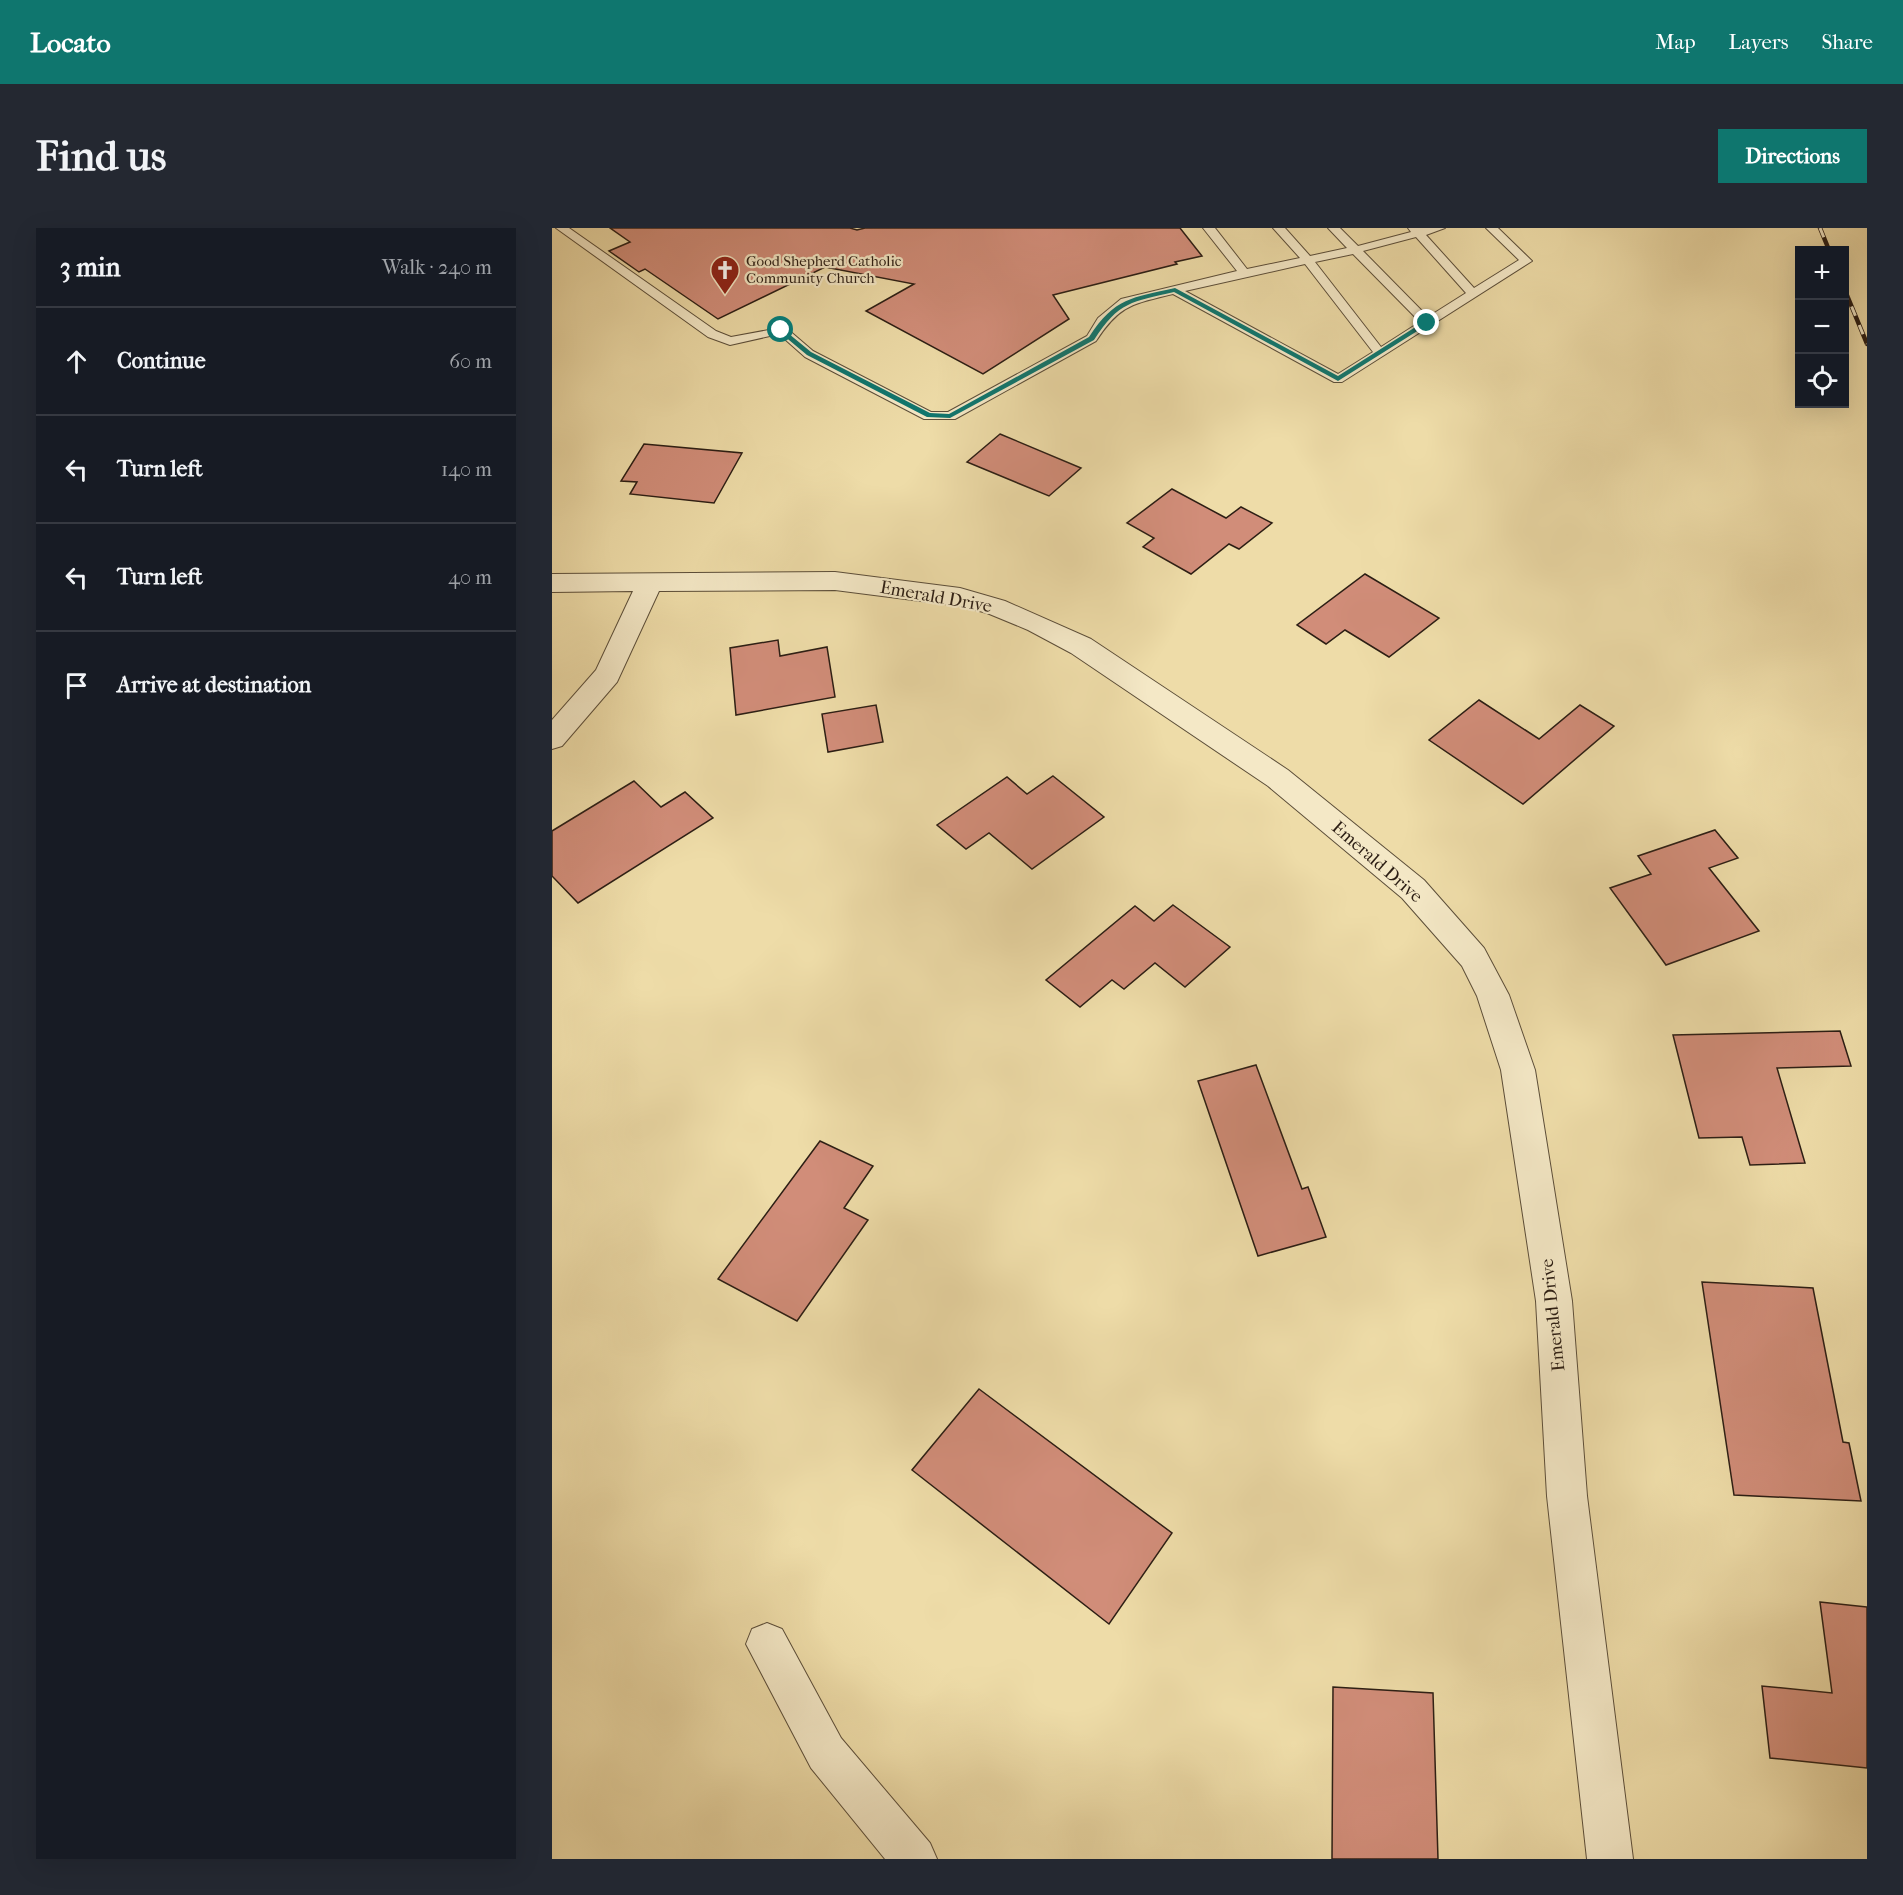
<!DOCTYPE html>
<html lang="en">
<head>
<meta charset="utf-8">
<style>
  :root { --surface:#171b24; --page:#242831; --text:#f1f3f6; --muted:#9ea1a6; --line:#363941; --accent:#0f766e }
  body { margin:0; font-family:"IM FELL French Canon",serif; background:var(--page); color:var(--text) }
  .controls { position:absolute; right:18px; top:18px; display:grid; overflow:hidden; border-radius:0px; box-shadow:0 6px 24px #0002 }
  .controls button { width:54px; height:54px; display:grid; place-items:center; padding:0; border:0; border-bottom:2px solid var(--line); background:var(--surface); color:var(--text); font:30px sans-serif }
  .stop { position:absolute; width:18px; height:18px; margin:-14px; border:4px solid #0f766e; border-radius:50%; background:#fff }
  .stop.end { background:#0f766e; border-color:#fff; box-shadow:0 2px 6px #0008 }
  .list { margin:0; padding:0; list-style:none }
  h2 { display:flex; justify-content:space-between; align-items:center; height:78px; margin:0; padding:0 24px; font-size:26px }
  h2 small { font-size:20px; font-weight:400; color:var(--muted) }
  .list li { display:grid; grid-template-columns:39px 1fr auto; gap:18px; align-items:center; box-sizing:border-box; height:108px; padding:0 24px; border-top:2px solid var(--line) }
  .list b { display:block; font-size:22px; white-space:nowrap }
  .list em { font-size:20px; font-style:normal; color:var(--muted) }
  .icon { flex:none; width:33px; height:33px; fill:none; stroke:currentColor; stroke-width:2; stroke-linecap:round; stroke-linejoin:round }
  .map { position:relative; flex:none; width:1315px; height:1631px; overflow:hidden; border-radius:0px }
  header { display:flex; align-items:center; gap:36px; box-sizing:border-box; height:84px; padding:0 30px; background:var(--accent); color:#fff }
  header strong { font-size:28px }
  nav { display:flex; gap:33px; margin-inline-start:auto; font-size:21px }
  .intro { display:flex; align-items:center; justify-content:space-between; box-sizing:border-box; height:144px; padding:0 36px }
  h1 { margin:0; font-size:42px }
  .button { padding:15px 27px; border-radius:0px; background:var(--accent); color:#fff; font-size:21px; font-weight:700 }
  main { display:flex; gap:36px; padding:0 36px }
  aside { flex:1; background:var(--surface); border-radius:0px; box-shadow:0 6px 24px #0002 }
  .map>svg:first-child { display:block }
  .building { fill:#d18d79; stroke:#2c1e14; stroke-width:1.5 }
  .lines { fill:none; stroke-linecap:round; stroke-linejoin:round }
  .service-casing { stroke:#5c4e39; stroke-width:2 }
  .minor-casing { stroke:#5c4e39; stroke-width:2 }
  .service { fill:#f4e8c6; fill-rule:evenodd }
  .minor { fill:#f4e8c6; fill-rule:evenodd }
  .rail-casing { stroke:#2c1e14; stroke-width:4.5 }
  .rail { stroke:#f4e8c6; stroke-width:3; stroke-dasharray:10; stroke-linecap:butt }
  .route { fill:#0f766e }
  .labels { text-anchor:middle; dominant-baseline:central; stroke-width:4.5; stroke-linejoin:round; paint-order:stroke }
  .far-poi-label { font-size:15px; fill:#2c1e14; stroke:#f4e8c6; text-anchor:start }
  .street-label { font-size:18px; fill:#2c1e14; stroke:#f4e8c6 }
</style>
</head>
<body>
<header>
<strong>Locato</strong>
<nav><a>Map</a><a>Layers</a><a>Share</a></nav>
</header>
<div class="intro"><h1>Find us</h1><a class="button">Directions</a></div>
<main>
<aside>
<h2>3 min<small>Walk · 240 m</small></h2>
<ul class="list">
<li><svg class="icon" aria-label="ahead" viewBox="0 0 24 24"><path d="M12 20V5M6 11l6-6 6 6"/></svg><div><b>Continue</b></div><em>60 m</em></li>
<li><svg class="icon" aria-label="left" viewBox="0 0 24 24"><path d="M17 20v-9H6M10 6l-5 5 5 5"/></svg><div><b>Turn left</b></div><em>140 m</em></li>
<li><svg class="icon" aria-label="left" viewBox="0 0 24 24"><path d="M17 20v-9H6M10 6l-5 5 5 5"/></svg><div><b>Turn left</b></div><em>40 m</em></li>
<li><svg class="icon" aria-label="arrive" viewBox="0 0 24 24"><path d="M6 21V4h12l-3 4 3 4H6"/></svg><div><b>Arrive at destination</b></div></li>
</ul>
</aside>
<div class="map">
<svg width="1315" height="1631" viewBox="0 0 1315 1631">
  <rect width="100%" height="100%" fill="#eedca8"/>
  <filter id="stains"><feTurbulence type="fractalNoise" baseFrequency=".00333" numOctaves="4"/><feColorMatrix values="0 0 0 0 .2 0 0 0 0 .09 0 0 0 0 .02 0 0 0 .5 -.17"/></filter>
  <radialGradient id="worn" r=".72"><stop offset=".6" stop-color="#630" stop-opacity="0"/><stop offset="1" stop-color="#630" stop-opacity=".3"/></radialGradient>
  <g class="building">
    <path d="M58,0H298L305,2L313,0H628L650,28L623,34L625,36L501,67L517,91L431,146L314,83L362,56L273,39L166,91L93,41L87,44L57,23L78,14Z"/>
    <path d="M448,206L529,240L497,268L415,234Z"/>
    <path d="M92,216L190,225L162,275L78,266L85,254L69,253Z"/>
    <path d="M620,261L674,290L689,279L720,295L687,321L677,316L639,346L591,319L602,310L575,295Z"/>
    <path d="M813,346L887,390L837,429L793,402L774,416L745,397Z"/>
    <path d="M226,412L228,428L275,419L283,469L184,487L178,420Z"/>
    <path d="M927,472L987,511L1028,477L1062,498L971,576L877,512Z"/>
    <path d="M324,477L331,514L276,524L270,486Z"/>
    <path d="M501,548L552,589L480,641L437,605L414,621L385,597L455,549L475,566Z"/>
    <path d="M82,553L109,579L133,564L161,590L26,675L0,648V603Z"/>
    <path d="M1163,602L1186,630L1157,640L1207,703L1114,737L1058,660L1099,646L1086,628Z"/>
    <path d="M621,677L678,719L633,759L603,735L572,761L560,752L528,779L494,752L583,678L602,693Z"/>
    <path d="M1288,803L1299,838L1225,840L1253,935L1198,937L1190,909L1147,910L1121,807Z"/>
    <path d="M704,837L750,961L756,959L774,1009L706,1028L646,853Z"/>
    <path d="M268,913L321,938L292,980L316,992L245,1093L166,1051Z"/>
    <path d="M1150,1054L1261,1060L1291,1214L1297,1215L1309,1273L1182,1267Z"/>
    <path d="M427,1161L620,1305L557,1396L360,1242Z"/>
    <path d="M1268,1374L1315,1379V1540L1218,1530L1210,1458L1280,1465Z"/>
    <path d="M781,1459L881,1465L886,1631H780Z"/>
  </g>
  <g class="lines">
    <g class="service-casing">
      <path id="service" d="M4,0H17L164,103L179,109L233,99L261,123L379,184H396L535,108L546,90L569,71L685,43L651,0H663L695,41L748,30L721,0H733L758,28L795,20L776,0H788L806,18L859,4L856,0H893L874,7L922,60L967,32L934,0H946L980,33L790,154H782L621,66C581,76 568,76 544,113L403,191H372L253,129L227,106L178,117L156,109ZM864,9L914,65L876,89L811,23ZM801,26L868,94L829,119L763,34ZM753,36L821,124L786,146L633,63Z"/>
    </g>
    <g class="minor-casing">
      <g id="minor">
        <path d="M283,344L408,360L453,373L539,411L736,542L872,652L932,720L957,767L983,842L1020,1073L1035,1268L1081,1631H1035L995,1268L984,1073L949,842L925,768L910,738L850,670L716,558L519,425L476,402L435,385L408,378L283,362L107,363L65,454L10,518L0,521V492L44,442L81,363L0,364V346Z"/>
        <path d="M215,1395L230,1401L289,1510L378,1615L385,1631H333L259,1540L194,1416L200,1401Z"/>
      </g>
    </g>
    <use href="#service" class="service"/>
    <use href="#minor" class="minor"/>
    <g class="rail-casing">
      <g id="rail">
        <path d="M1268,0L1277,22"/>
        <path d="M1292,60L1315,116"/>
      </g>
    </g>
    <use href="#rail" class="rail"/>
  </g>
  <path class="route" d="M623,60L786,148L873,93L878,95L786,153L622,64C580,74 567,73 542,112L398,190L375,189L255,127L225,102L231,101L259,124L378,185L397,186L537,109C563,69 580,70 623,60Z"/>
  <defs>
    <g id="church-pin" transform="scale(1.5)"><path d="M0 17L-7.5 6A9.5 9.5 0 1 1 7.5 6Z" fill="#8f2418" stroke="#f4e8c6"/><path d="M-1.2-6h2.4v3.5h3.3v2.4h-3.3V6h-2.4V-.1h-3.3v-2.4h3.3Z" fill="#fff"/></g>
  </defs>
  <g fill-rule="evenodd">
    <use href="#church-pin" x="173" y="42"/>
  </g>
  <g class="labels">
    <g class="far-poi-label">
      <text x="194" y="33">Good Shepherd Catholic<tspan x="194" dy="17">Community Church</tspan></text>
    </g>
    <g class="street-label">
      <text transform="translate(384 369) rotate(10)">Emerald Drive</text>
      <text transform="translate(825 634) rotate(41)">Emerald Drive</text>
      <text transform="translate(1001 1087) rotate(-96)">Emerald Drive</text>
    </g>
  </g>
  <rect width="100%" height="100%" filter="url(#stains)"/>
  <rect width="100%" height="100%" fill="url(#worn)"/>
</svg>
<div class="controls">
<button>+</button>
<button>−</button>
<button><svg class="icon" aria-label="locate" viewBox="0 0 24 24"><circle cx="12" cy="12" r="6"/><path d="M12 2v4M12 18v4M2 12h4M18 12h4"/></svg></button>
</div>
<div class="stop" style="left:229px;top:102px"></div>
<div class="stop end" style="left:875px;top:95px"></div>
</div>
</main>
</body>
</html>
